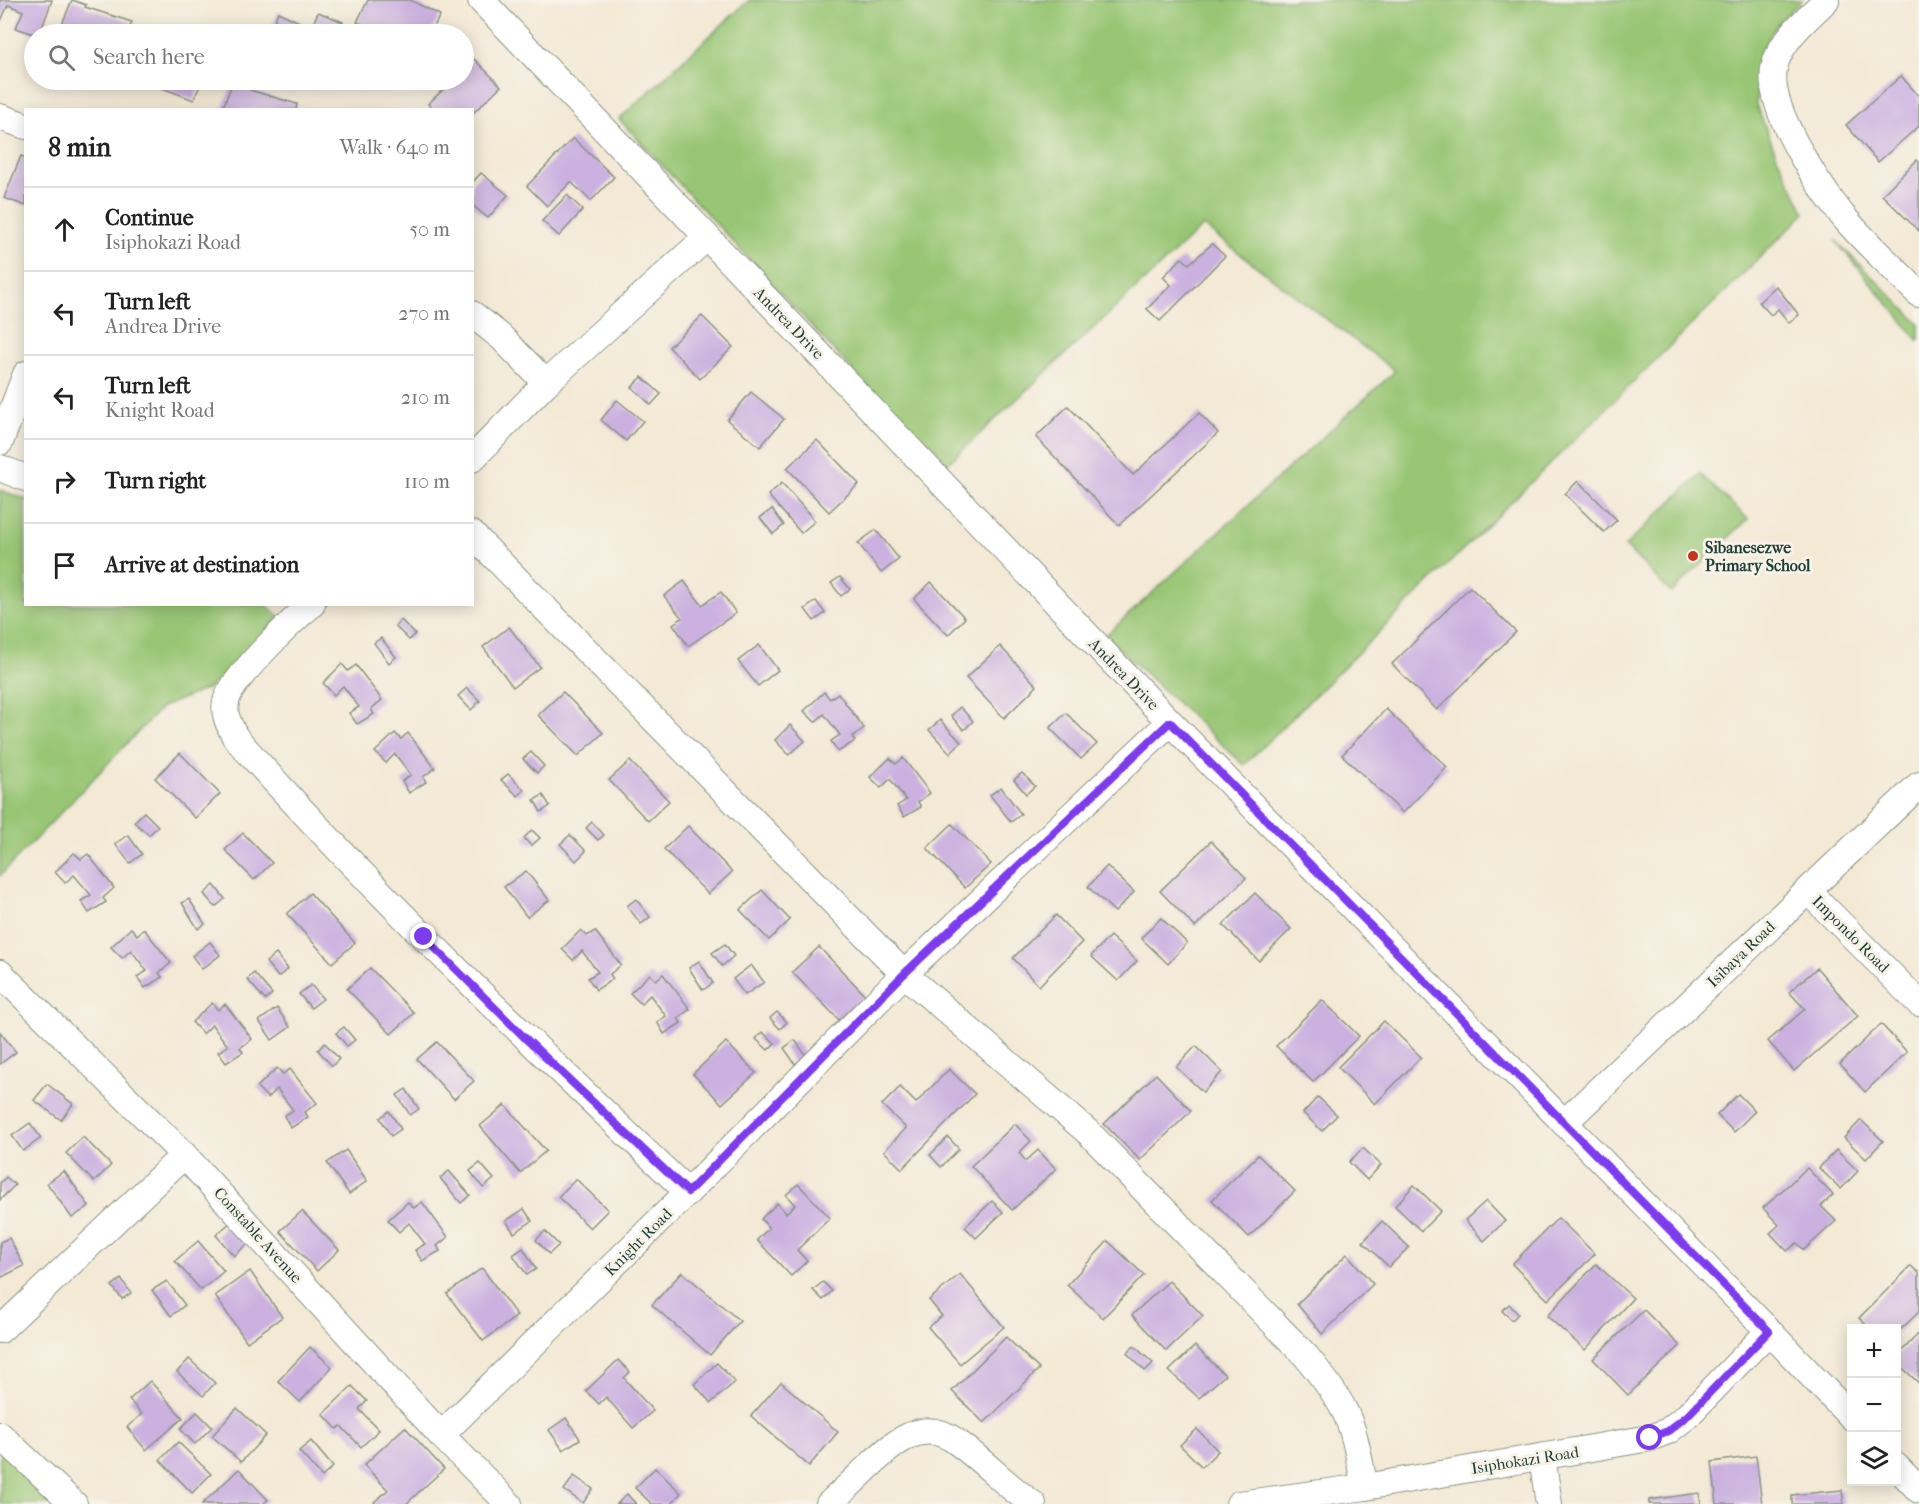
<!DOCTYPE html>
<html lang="en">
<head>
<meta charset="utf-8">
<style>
  :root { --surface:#fff; --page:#f6f6f6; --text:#222; --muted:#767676; --line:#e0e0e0 }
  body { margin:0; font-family:"IM FELL French Canon",serif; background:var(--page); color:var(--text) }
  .controls { position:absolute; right:18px; bottom:18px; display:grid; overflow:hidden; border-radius:0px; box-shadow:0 3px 15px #0003 }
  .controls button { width:54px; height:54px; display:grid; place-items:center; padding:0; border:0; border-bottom:2px solid var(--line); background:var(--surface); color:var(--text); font:30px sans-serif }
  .stop { position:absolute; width:18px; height:18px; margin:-14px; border:4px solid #7c3aed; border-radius:50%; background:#fff }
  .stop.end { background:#7c3aed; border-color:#fff; box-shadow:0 2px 6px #0008 }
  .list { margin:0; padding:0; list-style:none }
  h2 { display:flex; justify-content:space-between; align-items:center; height:78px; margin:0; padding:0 24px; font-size:26px }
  h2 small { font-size:20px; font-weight:400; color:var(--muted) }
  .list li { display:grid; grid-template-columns:39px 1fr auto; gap:18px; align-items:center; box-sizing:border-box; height:84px; padding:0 24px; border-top:2px solid var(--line) }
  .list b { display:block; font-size:22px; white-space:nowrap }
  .list p { margin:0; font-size:20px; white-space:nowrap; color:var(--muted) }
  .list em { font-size:20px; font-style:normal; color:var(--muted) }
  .icon { flex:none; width:33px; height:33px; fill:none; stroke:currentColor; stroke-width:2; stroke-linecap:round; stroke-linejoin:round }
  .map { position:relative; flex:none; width:1919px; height:1504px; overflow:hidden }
  .search { position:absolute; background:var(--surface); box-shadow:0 3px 15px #0003; left:24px; top:24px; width:450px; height:66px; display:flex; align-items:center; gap:15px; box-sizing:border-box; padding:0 21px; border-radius:33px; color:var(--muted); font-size:22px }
  .panel { position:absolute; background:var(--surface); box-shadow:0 3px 15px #0003; left:24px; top:108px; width:450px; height:498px; border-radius:0px }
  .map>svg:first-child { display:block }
  .green { fill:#99c675; stroke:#5c8254; stroke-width:1.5 }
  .building { fill:#cbb0e0 }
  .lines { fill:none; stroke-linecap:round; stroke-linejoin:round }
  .minor-casing { stroke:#899384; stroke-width:28 }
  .minor { stroke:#fff; stroke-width:26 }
  .route { stroke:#7c3aed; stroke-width:8 }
  .poi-dot { fill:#c8321e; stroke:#f7f3e8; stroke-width:2 }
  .labels { text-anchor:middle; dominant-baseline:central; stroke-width:6; stroke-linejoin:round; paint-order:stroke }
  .street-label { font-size:16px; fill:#1f3d34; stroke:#f7f3e8 }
  .poi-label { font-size:16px; font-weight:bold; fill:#1f3d34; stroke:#f7f3e8; text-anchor:start }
</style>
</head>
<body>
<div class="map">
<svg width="1919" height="1504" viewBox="0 0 1919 1504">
  <rect width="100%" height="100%" fill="#f7f3e8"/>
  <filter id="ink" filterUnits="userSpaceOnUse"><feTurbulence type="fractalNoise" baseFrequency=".0167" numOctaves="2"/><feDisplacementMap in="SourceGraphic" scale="12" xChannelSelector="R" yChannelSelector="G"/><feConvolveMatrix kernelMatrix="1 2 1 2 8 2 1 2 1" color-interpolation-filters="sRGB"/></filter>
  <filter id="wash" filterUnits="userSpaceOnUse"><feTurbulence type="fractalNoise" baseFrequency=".008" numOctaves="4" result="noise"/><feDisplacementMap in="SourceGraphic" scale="24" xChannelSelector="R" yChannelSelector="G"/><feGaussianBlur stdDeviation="1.35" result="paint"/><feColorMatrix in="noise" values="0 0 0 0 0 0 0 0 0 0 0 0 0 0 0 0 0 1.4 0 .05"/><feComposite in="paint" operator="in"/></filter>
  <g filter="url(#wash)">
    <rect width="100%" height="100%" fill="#f3e9d5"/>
    <g class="green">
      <path d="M749,0H1802L1780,20L1760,52L1756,105L1778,158L1805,213L1244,765L1105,636L1395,371L1203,226L943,468L619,119Z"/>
      <path d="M1835,240L1919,323V341Z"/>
      <path d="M1700,474L1748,519L1671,593L1625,546Z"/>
      <path d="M0,490L25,499L26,604H265L280,617L209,688L162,707L0,876Z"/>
      <path d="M0,1450L57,1504H2L0,1502Z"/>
    </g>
    <g id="blocks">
      <g class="building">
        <path d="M0,0H52L40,34H34L16,28L23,11L8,5L0,23Z"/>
        <path d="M72,0L86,5L85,7L132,22L127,34H58Z"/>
        <path d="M368,0H410L440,15L430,34H382L357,22Z"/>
        <path d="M278,12L306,25L302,34H284L271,29Z"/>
        <path d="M318,12L343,22L338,34H309Z"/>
        <path d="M474,59L501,86L472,114V110H434L428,104L453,80H464V69Z"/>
        <path d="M1901,76L1919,96V126L1878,162L1846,125Z"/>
        <path d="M150,80H202L194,100L149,83Z"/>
        <path d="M233,81L251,88L250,90L297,104L296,110H222Z"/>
        <path d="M573,138L614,177L591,201L571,182L547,206L527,186Z"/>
        <path d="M21,156L26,158V206L4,198Z"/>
        <path d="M1917,160L1919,162V231L1882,195Z"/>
        <path d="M481,173L508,195L488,218L472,205V183Z"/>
        <path d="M567,195L583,210L559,236L542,221Z"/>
        <path d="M1212,244L1225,256L1160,321L1147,309L1171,285L1163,277L1182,258L1189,264Z"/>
        <path d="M1776,286L1799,315L1789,323L1778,309L1771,315L1759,302Z"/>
        <path d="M702,316L733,347L700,379L669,347Z"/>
        <path d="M642,377L661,394L651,405L632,387Z"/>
        <path d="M751,392L784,419L760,447L727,420Z"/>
        <path d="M617,400L643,421L626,441L601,420Z"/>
        <path d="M1068,406L1133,475L1199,413L1218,433L1119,525L1036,437Z"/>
        <path d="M817,440L859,484L829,512L787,468Z"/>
        <path d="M1578,481L1617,520L1604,532L1565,494Z"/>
        <path d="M782,483L815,521L801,533L768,495Z"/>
        <path d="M772,509L784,525L773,534L760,518Z"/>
        <path d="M876,530L899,559L881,573L858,543Z"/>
        <path d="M840,577L850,589L841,596L831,583Z"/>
        <path d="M684,581L702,605L721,592L736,613L688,646L673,624L682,618L664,596Z"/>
        <path d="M931,582L965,618L948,635L914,599Z"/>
        <path d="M1470,587L1516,632L1437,710L1392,664Z"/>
        <path d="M816,601L825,613L814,621L805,609Z"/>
        <path d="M401,620L415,634L409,640L395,626Z"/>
        <path d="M509,627L540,667L513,687L483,647Z"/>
        <path d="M381,638L396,657L389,663L374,643Z"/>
        <path d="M759,645L778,670L758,686L738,661Z"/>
        <path d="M1000,646L1037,686L1004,718L966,678Z"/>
        <path d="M342,664L348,671L356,665L382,700L371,709L374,714L357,724L349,713L359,707L343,686L334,695L323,683Z"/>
        <path d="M467,688L480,701L471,710L458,696Z"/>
        <path d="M563,692L603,733L578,756L538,715Z"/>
        <path d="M824,692L830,699L838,693L864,728L852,737L855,741L838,752L831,741L840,735L824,714L815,722L804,711Z"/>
        <path d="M960,707L973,721L964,730L951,716Z"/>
        <path d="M1386,709L1447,767L1403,813L1342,755Z"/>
        <path d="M1066,713L1097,744L1081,759L1050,728Z"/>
        <path d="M940,720L961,742L950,753L929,730Z"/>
        <path d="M790,725L805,741L789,755L775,740Z"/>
        <path d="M395,733L401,739L408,733L435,768L423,777L426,782L409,793L402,781L411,775L395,754L386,763L375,752Z"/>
        <path d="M531,752L544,766L537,773L523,759Z"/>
        <path d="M180,753L220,794L195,818L155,778Z"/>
        <path d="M890,758L896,764L903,758L930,793L918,802L921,807L904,817L897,806L906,800L890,779L881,788L870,777Z"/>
        <path d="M630,761L669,801L648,821L609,780Z"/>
        <path d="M1022,773L1035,786L1026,794L1014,780Z"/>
        <path d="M508,774L524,790L518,796L501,780Z"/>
        <path d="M1001,787L1021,814L1011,822L990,795Z"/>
        <path d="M543,795L550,806L541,812L534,800Z"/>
        <path d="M144,812L158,826L149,835L134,822Z"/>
        <path d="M592,822L604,835L598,840L586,828Z"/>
        <path d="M952,824L991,864L965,888L927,848Z"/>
        <path d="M688,826L732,872L708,894L664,849Z"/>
        <path d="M532,830L540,838L531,846L524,838Z"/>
        <path d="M243,833L272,863L254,880L225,850Z"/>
        <path d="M128,835L142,854L130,863L115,844Z"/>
        <path d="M570,835L586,851L576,861L560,844Z"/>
        <path d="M1211,841L1246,878L1195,927L1160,891Z"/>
        <path d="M74,853L81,859L88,854L114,888L103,898L106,902L89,913L81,901L91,895L74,875L65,883L55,872Z"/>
        <path d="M1107,866L1134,892L1115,912L1088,887Z"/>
        <path d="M526,871L549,900L527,917L504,887Z"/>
        <path d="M214,885L225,899L215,907L204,894Z"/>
        <path d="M762,890L790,920L769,940L740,910Z"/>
        <path d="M310,893L355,943L332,963L287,914Z"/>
        <path d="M1255,893L1291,929L1259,961L1223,925Z"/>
        <path d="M189,899L205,924L198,929L182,903Z"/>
        <path d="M636,899L650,917L641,924L627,906Z"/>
        <path d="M1056,915L1082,942L1039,986L1013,958Z"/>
        <path d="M1161,918L1187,943L1168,964L1141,938Z"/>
        <path d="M131,928L137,935L144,929L171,963L159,973L162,977L145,988L137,977L147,971L131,950L122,958L111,947Z"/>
        <path d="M581,930L587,936L595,931L621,965L610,974L613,979L596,990L588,978L598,972L582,951L573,960L562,949Z"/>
        <path d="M1110,936L1137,961L1118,981L1091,956Z"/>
        <path d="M210,942L220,955L202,969L192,956Z"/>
        <path d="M725,944L734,956L722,966L712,953Z"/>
        <path d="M819,947L865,995L839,1020L792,972Z"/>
        <path d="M276,954L288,969L278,977L266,962Z"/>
        <path d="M699,961L713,983L703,990L689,968Z"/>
        <path d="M751,965L764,982L745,995L733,979Z"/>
        <path d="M370,968L414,1013L391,1034L347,989Z"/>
        <path d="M1817,968L1858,1016L1794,1071L1768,1041L1805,1009L1789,992Z"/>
        <path d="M254,973L272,994L265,1000L247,979Z"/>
        <path d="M650,974L656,980L663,974L690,1009L678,1018L681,1023L664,1034L657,1022L666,1016L650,995L641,1004L630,993Z"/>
        <path d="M311,985L323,999L311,1008L299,994Z"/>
        <path d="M1322,1000L1359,1036L1313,1082L1276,1046Z"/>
        <path d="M212,1003L218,1010L225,1004L252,1039L240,1048L243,1052L226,1063L218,1052L228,1046L212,1025L203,1034L192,1022Z"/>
        <path d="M277,1008L290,1027L272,1040L259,1021Z"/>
        <path d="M777,1012L787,1022L780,1029L770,1018Z"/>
        <path d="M1384,1021L1421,1057L1375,1104L1338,1067Z"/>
        <path d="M1881,1024L1907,1052L1865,1092L1840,1064Z"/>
        <path d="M344,1027L355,1040L347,1046L336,1033Z"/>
        <path d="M0,1032L16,1052L0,1064Z"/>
        <path d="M762,1032L775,1043L768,1050L756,1039Z"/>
        <path d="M795,1040L806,1056L795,1064L784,1048Z"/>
        <path d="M437,1042L474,1081L454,1099L417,1059Z"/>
        <path d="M726,1042L756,1073L722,1104L693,1074Z"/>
        <path d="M325,1043L339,1059L332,1066L318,1050Z"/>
        <path d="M1196,1046L1222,1072L1203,1092L1176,1067Z"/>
        <path d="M277,1068L283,1074L290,1069L317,1103L305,1112L308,1117L291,1128L284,1116L293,1110L277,1089L268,1098L257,1087Z"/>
        <path d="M949,1069L975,1094L902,1169L884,1151L906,1128L882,1105L900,1087L916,1103Z"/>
        <path d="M1156,1074L1191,1111L1140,1160L1104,1124Z"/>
        <path d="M47,1084L73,1104L61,1120L34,1100Z"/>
        <path d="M406,1089L419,1109L410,1115L397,1095Z"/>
        <path d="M1738,1094L1755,1111L1734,1132L1717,1115Z"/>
        <path d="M1318,1097L1337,1115L1322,1131L1303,1113Z"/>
        <path d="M505,1105L546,1151L520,1173L480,1126Z"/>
        <path d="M389,1111L401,1129L391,1136L380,1118Z"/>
        <path d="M1861,1120L1883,1141L1866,1159L1844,1138Z"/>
        <path d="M30,1123L41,1138L23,1151L12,1136Z"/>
        <path d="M1015,1124L1031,1141L1019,1153L1026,1161L1038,1150L1056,1169L1012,1210L971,1166Z"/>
        <path d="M83,1137L111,1165L94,1182L66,1153Z"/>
        <path d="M948,1137L959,1149L941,1167L930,1155Z"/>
        <path d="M1363,1148L1381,1165L1367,1180L1349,1162Z"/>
        <path d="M346,1150L367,1181L349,1194L327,1163Z"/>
        <path d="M1836,1150L1858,1171L1841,1189L1819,1168Z"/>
        <path d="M1258,1155L1295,1191L1249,1237L1212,1200Z"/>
        <path d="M480,1163L494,1179L483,1188L470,1171Z"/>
        <path d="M1807,1168L1833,1195L1821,1206L1836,1221L1804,1250L1797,1243L1787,1251L1770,1233L1779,1225L1763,1208Z"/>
        <path d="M64,1171L89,1206L72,1218L47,1183Z"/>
        <path d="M449,1171L470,1195L461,1203L440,1178Z"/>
        <path d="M6,1177L15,1185L0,1200V1183Z"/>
        <path d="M576,1179L608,1210L590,1228L558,1197Z"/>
        <path d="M798,1184L830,1218L797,1250L807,1261L791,1276L757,1240L769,1228L761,1219L777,1203L786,1213L795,1205L786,1195Z"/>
        <path d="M1414,1185L1441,1211L1421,1231L1395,1206Z"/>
        <path d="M992,1201L1003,1212L976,1238L965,1227Z"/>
        <path d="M1486,1201L1505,1221L1484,1241L1465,1220Z"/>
        <path d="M408,1202L414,1208L422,1202L448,1237L437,1246L440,1251L422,1261L415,1250L425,1244L409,1223L399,1232L388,1220Z"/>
        <path d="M524,1209L532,1221L514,1233L506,1221Z"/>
        <path d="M302,1211L339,1250L317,1271L280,1231Z"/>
        <path d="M1558,1218L1595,1254L1548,1300L1512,1264Z"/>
        <path d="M233,1220L251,1241L234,1256L216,1235Z"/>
        <path d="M1382,1221L1409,1247L1389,1267L1363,1242Z"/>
        <path d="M545,1231L559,1245L549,1254L536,1240Z"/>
        <path d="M9,1238L24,1266L0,1278V1242Z"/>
        <path d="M198,1241L224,1271L201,1290L175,1261Z"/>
        <path d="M1108,1241L1144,1275L1103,1318L1067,1285Z"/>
        <path d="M523,1248L536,1269L527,1275L513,1255Z"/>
        <path d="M1347,1254L1373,1284L1322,1334L1297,1304Z"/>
        <path d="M1596,1264L1633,1298L1585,1350L1547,1316Z"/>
        <path d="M1911,1266L1919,1273V1312L1896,1334V1328H1869L1859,1318Z"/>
        <path d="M482,1268L517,1316L483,1341L447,1294Z"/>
        <path d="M250,1271L282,1317L247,1342L215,1296Z"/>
        <path d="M682,1272L740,1321L710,1355L652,1305Z"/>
        <path d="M960,1274L1004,1327L960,1364L928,1327L942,1316L929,1300Z"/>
        <path d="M121,1279L131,1293L122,1299L112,1286Z"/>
        <path d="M167,1281L185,1305L171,1316L152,1290Z"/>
        <path d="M1169,1281L1203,1316L1166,1351L1132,1315Z"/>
        <path d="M823,1282L832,1291L823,1300L813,1290Z"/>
        <path d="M1509,1304L1518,1314L1512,1320L1502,1311Z"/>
        <path d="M1644,1310L1680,1346L1628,1395L1593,1359Z"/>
        <path d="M1919,1333V1383L1896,1362V1357Z"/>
        <path d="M1006,1337L1039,1369L984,1423L952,1391Z"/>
        <path d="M1134,1346L1153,1363L1145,1371L1127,1353Z"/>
        <path d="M1195,1346L1225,1375L1199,1398L1169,1371Z"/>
        <path d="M310,1347L332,1367L300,1402L278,1381Z"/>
        <path d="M189,1359L215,1383L203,1396L177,1372Z"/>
        <path d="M618,1360L630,1372L624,1378L653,1411L633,1428L606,1397L599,1404L586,1391Z"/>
        <path d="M717,1363L735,1382L711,1403L694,1384Z"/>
        <path d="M150,1381L183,1418L146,1450L127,1427L142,1414L129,1400Z"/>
        <path d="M781,1382L838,1432L809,1466L751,1416Z"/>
        <path d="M352,1386L367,1401L359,1409L379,1430L361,1447L341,1426L337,1429L323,1414Z"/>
        <path d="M237,1408L266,1435L241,1462L212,1436Z"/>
        <path d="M197,1412L212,1427L195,1444L180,1429Z"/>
        <path d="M566,1418L580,1439L563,1450L549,1430Z"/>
        <path d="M405,1427L444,1469L406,1504H376L374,1502L388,1490L364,1465Z"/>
        <path d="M1197,1429L1218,1451L1202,1467L1180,1445Z"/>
        <path d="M311,1441L333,1467L322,1477L299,1451Z"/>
        <path d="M178,1442L211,1474L192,1493L160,1460Z"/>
        <path d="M1756,1456L1762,1504H1717L1712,1462Z"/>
        <path d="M655,1468L681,1493L671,1504H652L635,1488Z"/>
        <path d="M239,1469L268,1500L263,1504H202Z"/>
        <path d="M574,1476L593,1489L583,1503L564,1490Z"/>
        <path d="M1842,1490L1844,1504H1792V1495Z"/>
        <path d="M1699,1493L1701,1504H1649V1500Z"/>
        <path d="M627,1494L636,1504H617Z"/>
      </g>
    </g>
  </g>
  <g filter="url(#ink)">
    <use href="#blocks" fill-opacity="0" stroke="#899384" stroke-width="1.5"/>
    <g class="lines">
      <g class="minor-casing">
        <g id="minor">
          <path d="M481,0L1170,722L1769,1331L1852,1418"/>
          <path d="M1826,0C1808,18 1783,38 1775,64C1763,104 1817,183 1842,215C1865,243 1894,268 1919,294"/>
          <path d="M0,117L26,126"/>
          <path d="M472,314L501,337L546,383"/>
          <path d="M0,442L26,374"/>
          <path d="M472,459L546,383L707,237"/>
          <path d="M0,468L26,478"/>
          <path d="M472,534L904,974L1089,1133L1306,1356C1320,1374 1334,1390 1344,1410C1356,1433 1359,1461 1365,1487"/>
          <path d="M312,604C293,620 230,680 226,702C223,715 230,726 235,737C377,897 533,1045 688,1192"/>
          <path d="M1808,891L1919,1003"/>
          <path d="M0,973L184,1155L441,1435L509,1504"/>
          <path d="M1564,1123L1919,785"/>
          <path d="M0,1330L184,1155"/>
          <path d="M0,1435L74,1504"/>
          <path d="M441,1435L688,1192L904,974L1170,722"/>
          <path d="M1542,1457L1549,1504"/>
          <path d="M1896,1466L1919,1490"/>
          <path d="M829,1504C842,1492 854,1481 866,1469C890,1447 920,1416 954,1440C982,1459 1005,1485 1033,1504"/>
          <path d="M1239,1504L1365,1487L1650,1438L1668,1431L1687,1416L1769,1331"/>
        </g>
      </g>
      <use href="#minor" class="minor"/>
    </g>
  </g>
  <g class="lines" filter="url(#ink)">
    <path class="route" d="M424,937L524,1037L688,1192L904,974L1170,722L1769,1331L1687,1416L1668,1431L1650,1438"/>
  </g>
  <circle class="poi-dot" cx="1693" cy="556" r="6"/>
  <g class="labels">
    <g class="street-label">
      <text transform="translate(789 323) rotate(46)">Andrea Drive</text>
      <text transform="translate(1124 674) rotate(46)">Andrea Drive</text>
      <text transform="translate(1851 934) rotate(45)">Impondo Road</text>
      <text transform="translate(1741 954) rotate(-44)">Isibaya Road</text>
      <text transform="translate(258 1235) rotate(48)">Constable Avenue</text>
      <text transform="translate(638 1242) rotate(-45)">Knight Road</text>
      <text transform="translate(1525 1460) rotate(-9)">Isiphokazi Road</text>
    </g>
    <g class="poi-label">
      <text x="1705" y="547">Sibanesezwe<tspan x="1705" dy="18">Primary School</tspan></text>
    </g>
  </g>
</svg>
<div class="controls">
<button>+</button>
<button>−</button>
<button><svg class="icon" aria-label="layers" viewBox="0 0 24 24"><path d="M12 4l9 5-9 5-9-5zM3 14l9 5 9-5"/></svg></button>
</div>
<div class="stop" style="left:1650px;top:1438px"></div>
<div class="stop end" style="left:424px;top:937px"></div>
<div class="search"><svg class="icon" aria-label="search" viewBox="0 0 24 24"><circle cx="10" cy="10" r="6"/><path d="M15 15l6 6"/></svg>Search here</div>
<section class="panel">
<h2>8 min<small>Walk · 640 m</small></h2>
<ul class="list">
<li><svg class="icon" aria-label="ahead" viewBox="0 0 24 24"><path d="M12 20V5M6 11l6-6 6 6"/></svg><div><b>Continue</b><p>Isiphokazi Road</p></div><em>50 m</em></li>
<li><svg class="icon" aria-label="left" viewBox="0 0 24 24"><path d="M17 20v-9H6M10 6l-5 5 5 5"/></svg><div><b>Turn left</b><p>Andrea Drive</p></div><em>270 m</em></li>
<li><svg class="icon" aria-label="left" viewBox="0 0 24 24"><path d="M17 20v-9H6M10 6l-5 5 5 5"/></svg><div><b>Turn left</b><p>Knight Road</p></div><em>210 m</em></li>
<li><svg class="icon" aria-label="right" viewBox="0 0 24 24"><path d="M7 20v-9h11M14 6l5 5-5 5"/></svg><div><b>Turn right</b></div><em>110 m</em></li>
<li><svg class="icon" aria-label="arrive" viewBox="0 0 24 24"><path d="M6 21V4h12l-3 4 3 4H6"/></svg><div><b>Arrive at destination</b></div></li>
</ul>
</section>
</div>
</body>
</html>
